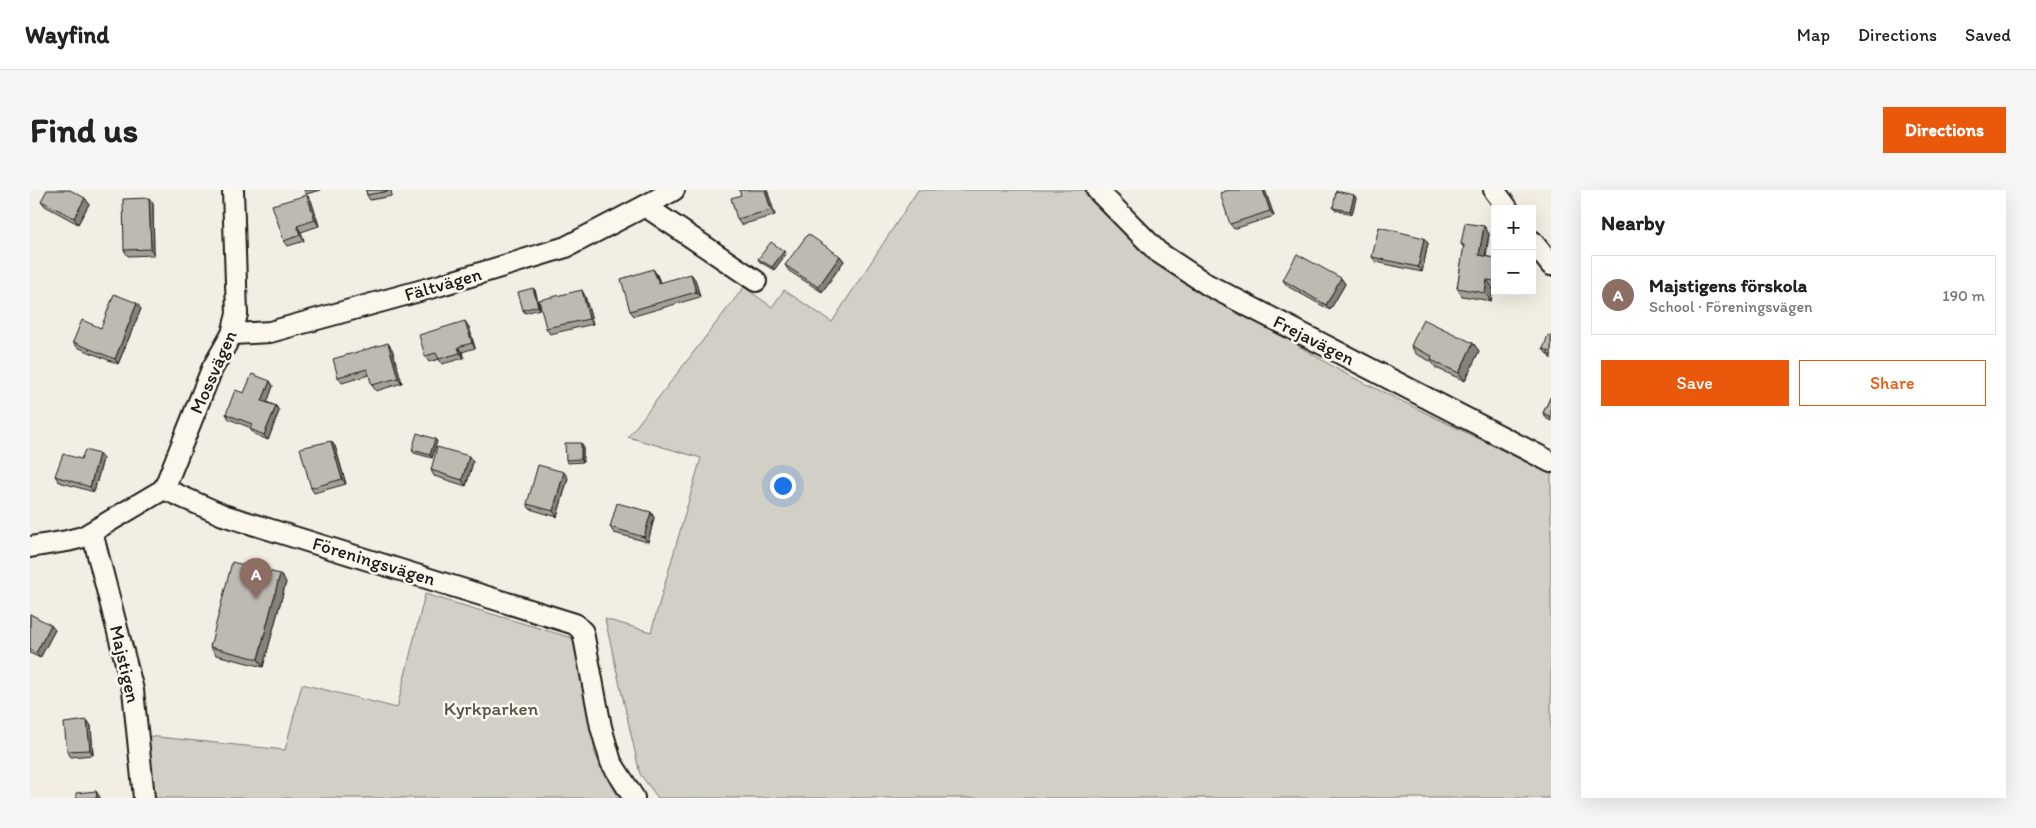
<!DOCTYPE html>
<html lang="en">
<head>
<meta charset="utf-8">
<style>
  :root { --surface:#fff; --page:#f6f6f6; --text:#222; --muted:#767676; --line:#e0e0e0; --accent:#ea580c }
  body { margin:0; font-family:Itim,sans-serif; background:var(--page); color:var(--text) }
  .controls { position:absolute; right:15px; top:15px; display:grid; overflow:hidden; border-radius:0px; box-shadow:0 5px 20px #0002 }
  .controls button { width:45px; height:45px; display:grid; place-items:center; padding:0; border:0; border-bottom:1px solid var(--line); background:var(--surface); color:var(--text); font:25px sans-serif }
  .you { position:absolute; left:752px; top:295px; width:18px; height:18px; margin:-12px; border:4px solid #fff; border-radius:50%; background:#1a73e8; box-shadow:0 0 0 8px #1a73e833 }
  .badge { display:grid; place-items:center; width:32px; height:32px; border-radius:50%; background:var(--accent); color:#fff; font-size:16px; font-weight:700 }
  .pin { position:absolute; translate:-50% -41px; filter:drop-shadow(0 1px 2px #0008) }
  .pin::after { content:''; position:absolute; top:26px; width:18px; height:15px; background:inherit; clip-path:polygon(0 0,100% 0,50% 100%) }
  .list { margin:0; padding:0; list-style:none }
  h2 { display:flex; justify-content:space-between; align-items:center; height:65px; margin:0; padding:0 20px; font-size:21px }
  h2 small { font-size:16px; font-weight:400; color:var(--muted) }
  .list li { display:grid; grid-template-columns:32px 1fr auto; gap:15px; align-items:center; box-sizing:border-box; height:80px; margin:0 10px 10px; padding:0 10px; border:1px solid var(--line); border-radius:0px }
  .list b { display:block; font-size:19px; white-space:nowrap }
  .list p { margin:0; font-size:16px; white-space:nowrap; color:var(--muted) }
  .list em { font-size:16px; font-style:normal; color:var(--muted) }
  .actions { display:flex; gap:10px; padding:15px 20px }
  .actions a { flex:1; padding:11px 0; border:1px solid var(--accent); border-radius:0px; text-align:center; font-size:18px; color:var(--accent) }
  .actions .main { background:var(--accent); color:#fff }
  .map { position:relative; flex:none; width:1521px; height:608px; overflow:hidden; border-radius:0px }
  header { display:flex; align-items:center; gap:30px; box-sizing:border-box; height:70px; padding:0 25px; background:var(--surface); border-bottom:1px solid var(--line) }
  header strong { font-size:24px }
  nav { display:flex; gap:28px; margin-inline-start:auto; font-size:18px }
  .intro { display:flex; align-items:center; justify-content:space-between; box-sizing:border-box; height:120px; padding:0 30px }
  h1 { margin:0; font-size:35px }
  .button { padding:12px 22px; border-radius:0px; background:var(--accent); color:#fff; font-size:18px; font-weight:700 }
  main { display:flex; gap:30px; padding:0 30px }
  aside { flex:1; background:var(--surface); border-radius:0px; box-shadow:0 5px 20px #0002 }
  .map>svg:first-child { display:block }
  .green { fill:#d2cfc6; stroke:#777671 }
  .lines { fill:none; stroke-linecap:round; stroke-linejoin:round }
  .minor-casing { stroke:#1c1c1c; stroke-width:24 }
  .minor { stroke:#fbf7ec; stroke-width:20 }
  .wall { fill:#a3a098; stroke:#1c1c1c }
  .shaded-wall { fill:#84827c; stroke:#1c1c1c }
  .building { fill:#bdbab1; stroke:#1c1c1c }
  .labels { text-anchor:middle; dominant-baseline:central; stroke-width:5; stroke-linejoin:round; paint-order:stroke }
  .street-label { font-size:19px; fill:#1c1c1c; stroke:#fbf7ec }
  .park-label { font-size:19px; fill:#53524f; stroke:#fbf7ec }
</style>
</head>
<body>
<header>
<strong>Wayfind</strong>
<nav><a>Map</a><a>Directions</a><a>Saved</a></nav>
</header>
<div class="intro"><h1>Find us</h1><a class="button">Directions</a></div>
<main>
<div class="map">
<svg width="1521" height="608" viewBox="0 0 1521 608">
  <rect width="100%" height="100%" fill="#f2eee4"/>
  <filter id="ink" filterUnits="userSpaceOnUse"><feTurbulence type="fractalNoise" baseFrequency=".02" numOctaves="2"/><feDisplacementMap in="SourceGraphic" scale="10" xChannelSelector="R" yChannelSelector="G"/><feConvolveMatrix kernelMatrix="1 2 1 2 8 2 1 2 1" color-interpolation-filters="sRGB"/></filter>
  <g filter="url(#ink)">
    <g class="green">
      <path d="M888,0H1055L1087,33L1130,71L1239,138L1312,182L1521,284V608H628L610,584L575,429L621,442L671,268L598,247L714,97L742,117L754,100L802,132Z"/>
      <path d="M395,404L552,451L565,564L589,608H123L118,546L255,560L272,494L367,518Z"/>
    </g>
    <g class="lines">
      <g class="minor-casing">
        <g id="minor">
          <path d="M1067,0L1128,62L1178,95L1521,272"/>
          <path d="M1464,0L1478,19"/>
          <path d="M615,16L644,0"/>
          <path d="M1502,51L1521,75"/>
          <path d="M202,144L240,142L411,95L536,57L615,16L726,91"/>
          <path d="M134,299L193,325L545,434L553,442L571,537L581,572L604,608"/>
          <path d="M134,299L182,179L202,144L207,124L203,0"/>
          <path d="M62,342L103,500L114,608"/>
          <path d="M0,357L37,351L53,347L134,299"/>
        </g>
      </g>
      <use href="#minor" class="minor"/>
    </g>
    <g class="wall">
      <path d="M274,0H291L276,4Z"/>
      <path d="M336,0H361L362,6L340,10L337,5Z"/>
      <path d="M737,0L745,25L711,35L707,29Z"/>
      <path d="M1235,0L1244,26L1204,39L1200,34Z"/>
      <path d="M1324,5L1326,8L1322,24L1305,20L1303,18Z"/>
      <path d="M55,8L59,14L48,34L15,16L11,11Z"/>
      <path d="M119,8L123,14L124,65L98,66L94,60Z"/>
      <path d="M281,10L289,36L271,42L274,51L258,56L254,51Z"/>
      <path d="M1454,36L1459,44L1456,67L1465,68V98H1463L1461,111L1432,106L1427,98L1434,58L1431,54Z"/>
      <path d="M1398,53L1392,82L1346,72L1342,67Z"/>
      <path d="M756,64L744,80L730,72L728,69Z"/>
      <path d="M810,66L814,71L792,102L759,81L755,75Z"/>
      <path d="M623,79L627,85L630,93L665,89L670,107L604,126L600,121Z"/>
      <path d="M1311,88L1315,94L1300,120L1257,96L1253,90Z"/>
      <path d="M505,100L510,119L495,123L493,120Z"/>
      <path d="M555,106L563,134L520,144L516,138Z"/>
      <path d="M111,119L88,174L47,157L43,152Z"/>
      <path d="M439,137L445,158L432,162L434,168L412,174L409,169L399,172L395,166Z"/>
      <path d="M1521,146V169L1513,159Z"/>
      <path d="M1443,153L1449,161L1435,191L1406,178L1402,172L1386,164L1381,156Z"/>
      <path d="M362,159L372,193L346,201L342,195L339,185L312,193L308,187Z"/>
      <path d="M240,191L243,196L237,212L246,216L249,221L238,250L224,244L220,239L221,238L199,229L196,224L214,203Z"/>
      <path d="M1521,206V231L1517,229L1513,223Z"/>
      <path d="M405,249L407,251L402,268L384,263L382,260Z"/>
      <path d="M551,253L553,255V272L538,273L536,270Z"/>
      <path d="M305,256L316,294L284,303L281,298Z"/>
      <path d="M51,269H73L64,302L29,292L25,286Z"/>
      <path d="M443,272L436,296L404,286L401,280Z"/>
      <path d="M538,288L527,327L500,319L497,314Z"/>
      <path d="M621,322L624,328L618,352L584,343L580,337Z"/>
      <path d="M256,392L233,477L186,465L180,457Z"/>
      <path d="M0,424L25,440L10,468L0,463Z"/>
      <path d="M57,530L61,536L63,565L41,567L37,561Z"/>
    </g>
    <g class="shaded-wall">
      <path d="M735,0H737L745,25L741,20Z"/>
      <path d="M1233,0H1235L1244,26L1240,21Z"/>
      <path d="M277,5L281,10L289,36L285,30Z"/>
      <path d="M1324,5L1326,8L1322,24L1320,21Z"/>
      <path d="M55,8L59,14L48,34L44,28Z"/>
      <path d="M119,8L123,14L124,65L121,59Z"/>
      <path d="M267,36L271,42L274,51L270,45Z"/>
      <path d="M1454,36L1459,44L1454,73L1449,65Z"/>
      <path d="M1394,48L1398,53L1392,82L1388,77Z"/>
      <path d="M754,61L756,64L744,80L742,77Z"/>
      <path d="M810,66L814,71L792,102L788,97Z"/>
      <path d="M623,79L627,85L633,99L629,93Z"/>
      <path d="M661,84L665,89L670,107L666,102Z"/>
      <path d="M1311,88L1315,94L1300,120L1296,115Z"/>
      <path d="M1457,90L1463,98L1461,111L1455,103Z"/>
      <path d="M503,98L505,100L510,119L508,116Z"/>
      <path d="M552,100L555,106L563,134L559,129Z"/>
      <path d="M107,113L111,119L88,174L85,169Z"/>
      <path d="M435,131L439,137L445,158L442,153Z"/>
      <path d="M358,153L362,159L372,193L368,188Z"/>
      <path d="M1443,153L1449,161L1435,191L1429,183Z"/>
      <path d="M428,157L432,162L434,168L430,163Z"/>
      <path d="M240,191L243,196L236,216L232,211Z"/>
      <path d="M246,216L249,221L238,250L234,245Z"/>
      <path d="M405,249L407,251L402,268L400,265Z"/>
      <path d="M301,251L305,256L316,294L312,289Z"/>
      <path d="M551,253L553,255V272L551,269Z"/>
      <path d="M69,264L73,269L64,302L60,297Z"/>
      <path d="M439,266L443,272L436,296L432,290Z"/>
      <path d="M534,282L538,288L527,327L523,321Z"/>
      <path d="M621,322L624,328L618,352L614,347Z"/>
      <path d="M250,384L256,392L233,477L228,469Z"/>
      <path d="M21,435L25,440L10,468L6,463Z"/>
      <path d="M57,530L61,536L63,565L60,560Z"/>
      <path d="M66,601L70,607V608H67Z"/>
    </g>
    <g class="building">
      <path d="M17,0H40L55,8L44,28L11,11Z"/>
      <path d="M336,0H359V1L337,5Z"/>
      <path d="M709,0H735L741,20L707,29L701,8L711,5Z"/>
      <path d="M1199,0H1233L1240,21L1200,34L1190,3Z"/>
      <path d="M1306,1L1324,5L1320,21L1303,18Z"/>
      <path d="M277,5L285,30L267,36L270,45L254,51L242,15Z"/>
      <path d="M119,8L121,59L94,60L93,9Z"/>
      <path d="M1435,33L1454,36L1449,65L1465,68V91L1457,90L1455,103L1427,98L1434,55L1431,54Z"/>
      <path d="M1349,37L1394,48L1388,77L1342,67Z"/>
      <path d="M778,44L810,66L788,97L755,75Z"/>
      <path d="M741,52L754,61L742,77L728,69Z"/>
      <path d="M1267,64L1311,88L1296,115L1253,90Z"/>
      <path d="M623,79L629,93L661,84L666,102L600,121L591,89Z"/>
      <path d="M503,98L508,116L493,120L488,102Z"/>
      <path d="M552,100L559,129L516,138L509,110Z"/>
      <path d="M84,104L107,113L85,169L43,152L52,130L71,138Z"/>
      <path d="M1393,129L1443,153L1429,183L1401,170L1402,166L1381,156Z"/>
      <path d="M435,131L442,153L428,157L430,163L409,169L406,163L395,166L389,145Z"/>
      <path d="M1518,145L1521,146V166L1518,164L1519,161L1513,159Z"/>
      <path d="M358,153L368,188L342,195L337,179L308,187L303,169Z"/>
      <path d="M222,184L240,191L232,211L246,216L234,245L220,239L222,234L196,224L205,200L214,203Z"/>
      <path d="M1521,206V227L1513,223Z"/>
      <path d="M387,243L405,249L400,265L382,260Z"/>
      <path d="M301,251L312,289L281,298L270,258Z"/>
      <path d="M535,253H551V269L536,270Z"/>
      <path d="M407,257L439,266L432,290L401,280Z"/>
      <path d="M55,260L69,264L60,297L25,286L33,264L51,269Z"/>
      <path d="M508,275L534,282L523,321L497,314Z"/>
      <path d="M587,313L621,322L614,347L580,337Z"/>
      <path d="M202,372L250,384L228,469L180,457Z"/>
      <path d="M0,424L21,435L6,463L0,459Z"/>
      <path d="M57,530L60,560L37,561L34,533Z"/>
      <path d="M66,601L67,608H46V603Z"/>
    </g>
  </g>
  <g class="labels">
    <g class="street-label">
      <text transform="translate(413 94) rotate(-16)">Fältvägen</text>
      <text transform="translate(1284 150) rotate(27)">Frejavägen</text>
      <text transform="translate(183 182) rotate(-66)">Mossvägen</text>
      <text transform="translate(344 371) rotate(17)">Föreningsvägen</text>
      <text transform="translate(95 474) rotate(77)">Majstigen</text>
    </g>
    <g class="park-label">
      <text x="461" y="518">Kyrkparken</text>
    </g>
  </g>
</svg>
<div class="controls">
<button>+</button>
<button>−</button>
</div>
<div class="you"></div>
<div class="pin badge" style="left:226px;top:409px;background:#8d6e63">A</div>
</div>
<aside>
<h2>Nearby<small></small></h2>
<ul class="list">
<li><span class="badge" style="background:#8d6e63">A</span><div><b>Majstigens förskola</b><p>School · Föreningsvägen</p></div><em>190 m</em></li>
</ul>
<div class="actions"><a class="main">Save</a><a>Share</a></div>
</aside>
</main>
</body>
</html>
